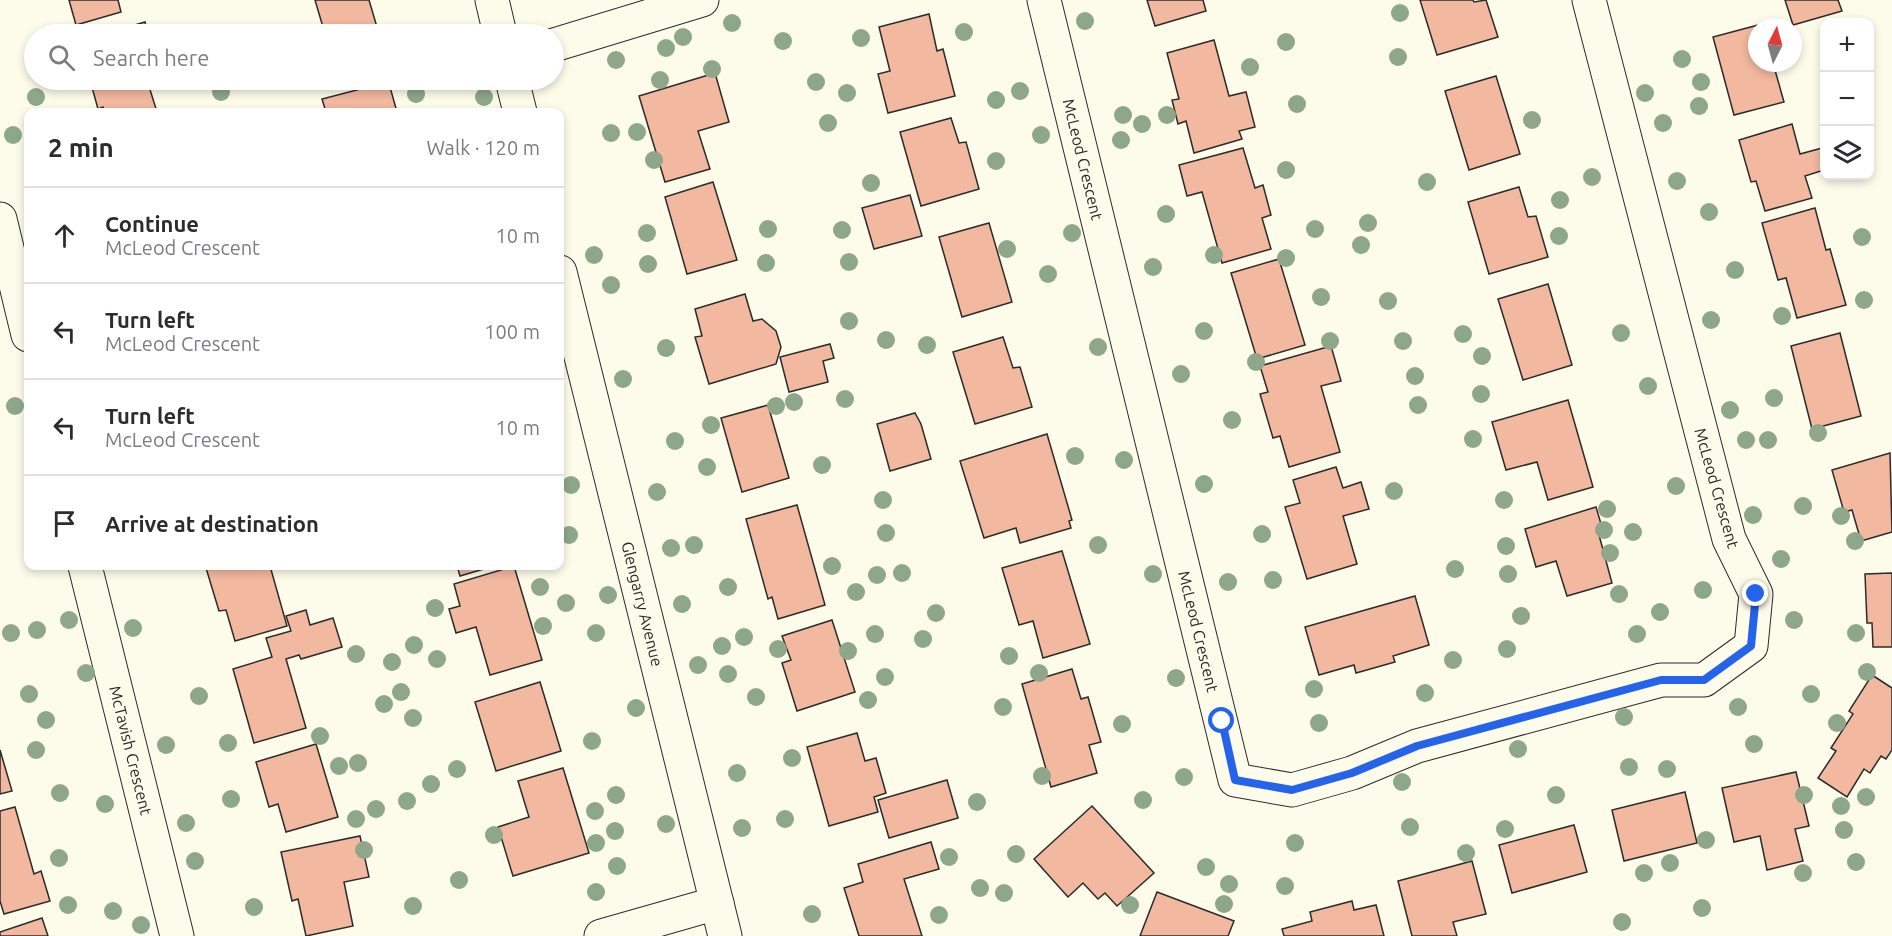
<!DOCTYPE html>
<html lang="en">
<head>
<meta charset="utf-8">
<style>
  :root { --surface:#fff; --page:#f7f7f7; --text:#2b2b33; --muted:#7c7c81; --line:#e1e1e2 }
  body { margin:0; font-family:Ubuntu,sans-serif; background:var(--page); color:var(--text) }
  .controls { position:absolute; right:18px; top:18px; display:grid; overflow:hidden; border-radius:12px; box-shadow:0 3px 9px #0003 }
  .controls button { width:54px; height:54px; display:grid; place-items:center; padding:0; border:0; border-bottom:2px solid var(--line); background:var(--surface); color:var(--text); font:30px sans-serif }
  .compass { position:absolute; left:1748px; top:18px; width:54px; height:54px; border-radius:50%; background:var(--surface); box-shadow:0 3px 9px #0003; rotate:6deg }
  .stop { position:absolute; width:18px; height:18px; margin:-14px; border:4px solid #2563eb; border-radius:50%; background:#fff }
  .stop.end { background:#2563eb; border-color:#fff; box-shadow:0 2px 6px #0008 }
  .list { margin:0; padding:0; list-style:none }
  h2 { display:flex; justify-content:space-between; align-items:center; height:78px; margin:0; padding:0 24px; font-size:26px }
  h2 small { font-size:20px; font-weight:400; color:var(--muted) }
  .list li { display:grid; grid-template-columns:39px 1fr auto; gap:18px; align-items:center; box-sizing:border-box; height:96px; padding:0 24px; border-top:2px solid var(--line) }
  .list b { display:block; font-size:22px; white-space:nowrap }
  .list p { margin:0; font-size:20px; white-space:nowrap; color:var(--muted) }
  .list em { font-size:20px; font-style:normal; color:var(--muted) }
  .icon { flex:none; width:33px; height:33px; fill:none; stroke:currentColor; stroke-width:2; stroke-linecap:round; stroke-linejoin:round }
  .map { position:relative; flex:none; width:1892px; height:936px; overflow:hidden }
  .search { position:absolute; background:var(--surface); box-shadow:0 3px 9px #0003; left:24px; top:24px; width:540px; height:66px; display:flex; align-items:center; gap:15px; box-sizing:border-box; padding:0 21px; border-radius:33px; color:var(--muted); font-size:22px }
  .panel { position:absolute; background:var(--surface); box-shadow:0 3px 9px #0003; left:24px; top:108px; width:540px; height:462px; border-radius:12px }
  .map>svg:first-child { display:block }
  .building { fill:#f2b8a0; stroke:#2b2b2b; stroke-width:1.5 }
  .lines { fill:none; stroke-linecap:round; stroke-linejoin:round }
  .minor-casing { stroke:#2b2b2b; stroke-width:35 }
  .tertiary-casing { stroke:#2b2b2b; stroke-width:35 }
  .minor { stroke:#fdfbea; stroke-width:33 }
  .tertiary { stroke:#fdfbea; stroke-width:33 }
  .tree { fill:#8ea78a }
  .route { stroke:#2563eb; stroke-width:8 }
  .labels { text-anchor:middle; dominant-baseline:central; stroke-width:4.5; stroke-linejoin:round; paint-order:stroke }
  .street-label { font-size:16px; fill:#2b2b2b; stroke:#fdfbea }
</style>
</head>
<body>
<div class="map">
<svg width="1892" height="936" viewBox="0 0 1892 936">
  <rect width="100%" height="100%" fill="#fdfbea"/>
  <g class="building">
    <path d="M69,0H118L121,12L76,25Z"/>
    <path d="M315,0H369L379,34H325Z"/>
    <path d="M1147,0H1203L1206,11L1155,26Z"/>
    <path d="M1420,0H1473L1474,2L1486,0L1498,37L1437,55Z"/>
    <path d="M1785,0H1838L1842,11L1793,25Z"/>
    <path d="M929,14L937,51L943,49L955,96L888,113L878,74L890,71L879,27Z"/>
    <path d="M145,22L148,34H104Z"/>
    <path d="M1762,24L1763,27H1757V63H1773L1784,102L1734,115L1713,37Z"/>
    <path d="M1214,40L1229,96L1246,92L1255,127L1239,131L1242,139L1194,153L1186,121L1178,124L1172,100L1179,99L1167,53Z"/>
    <path d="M715,73L729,122L698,131L710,169L665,182L639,96Z"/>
    <path d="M1496,76L1520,154L1469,170L1445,91Z"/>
    <path d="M90,80H147L157,112H104L103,107L98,109Z"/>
    <path d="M379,80H388L397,112H326L322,99L380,84Z"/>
    <path d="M951,118L959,143L966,142L979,189L921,206L900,132Z"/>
    <path d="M1792,124L1800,154L1822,148L1824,170L1805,176L1812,198L1765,211L1756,181L1751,182L1739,140Z"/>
    <path d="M1243,148L1255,188L1263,185L1271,215L1262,218L1271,249L1222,263L1202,192L1187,196L1179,165Z"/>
    <path d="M713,182L737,260L687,274L665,197Z"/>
    <path d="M1519,187L1528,217L1536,216L1548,257L1489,274L1468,202Z"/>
    <path d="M910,195L922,236L874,249L862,208Z"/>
    <path d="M1815,208L1826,250L1830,249L1846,305L1797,318L1786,278L1778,280L1762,223Z"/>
    <path d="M989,223L1012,302L962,317L939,237Z"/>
    <path d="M1279,259L1305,345L1257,359L1231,273Z"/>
    <path d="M1548,284L1572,365L1523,380L1498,299Z"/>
    <path d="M745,294L753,321L762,319L776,331L781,347L776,364L709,384L695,337L702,336L695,309Z"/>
    <path d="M1840,333L1861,416L1812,429L1791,346Z"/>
    <path d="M1003,337L1013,368L1020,367L1032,407L975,424L953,352Z"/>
    <path d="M830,344L834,358L823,361L828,382L789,392L780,357Z"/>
    <path d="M1331,346L1341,381L1321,386L1340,452L1289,467L1280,436L1273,438L1260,394L1268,392L1260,366Z"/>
    <path d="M1568,400L1593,487L1548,500L1537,462L1506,470L1492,422Z"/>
    <path d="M768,405L789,478L742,492L721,418Z"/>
    <path d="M915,413L921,424L931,459L890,471L877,424Z"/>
    <path d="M1047,434L1072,520L1069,521L1071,528L1020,543L1016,528L984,538L960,461Z"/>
    <path d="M1890,453L1892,532L1861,541L1852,510L1844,512L1832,470Z"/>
    <path d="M1336,467L1343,488L1361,482L1369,509L1343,516L1357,564L1307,579L1285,507L1300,503L1293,480Z"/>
    <path d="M797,505L825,605L778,619L772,597L768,599L746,519Z"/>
    <path d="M1596,507L1604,534L1599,535L1612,583L1567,596L1556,561L1536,567L1525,529Z"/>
    <path d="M1062,551L1090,644L1043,658L1033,621L1019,625L1002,568Z"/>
    <path d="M214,566H270L287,626L235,641L226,610L219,611L206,568Z"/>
    <path d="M457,566H494L460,576Z"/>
    <path d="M514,566L542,660L490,675L476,627L456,633L449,609L460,606L454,584Z"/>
    <path d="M1892,573V647H1873L1872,623H1867L1865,574Z"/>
    <path d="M1415,596L1429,645L1393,656L1395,662L1356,673L1354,665L1319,675L1305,627Z"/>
    <path d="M306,610L310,625L333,618L342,647L301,659L299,655L286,659L306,728L254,743L233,669L272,657L266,638L291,631L286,616Z"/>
    <path d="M832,620L855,692L797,711L782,663L791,660L782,636Z"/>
    <path d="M1072,669L1081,699L1088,697L1101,742L1089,745L1097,773L1051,787L1022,684Z"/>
    <path d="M1872,675L1892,688V750L1886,759L1881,756L1870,773L1864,769L1847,797L1818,778L1836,751L1831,748L1853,714L1849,711Z"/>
    <path d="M540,682L561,751L496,771L475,702Z"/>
    <path d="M857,733L865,761L876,758L886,793L874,797L878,812L829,826L807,747Z"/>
    <path d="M316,744L338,817L286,832L278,804L269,807L256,762Z"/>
    <path d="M0,750L12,791L0,794Z"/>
    <path d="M563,768L589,853L513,876L498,827L529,817L518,781Z"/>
    <path d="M1796,772L1809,826L1795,829L1803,861L1767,870L1760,836L1734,842L1722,788Z"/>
    <path d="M947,780L958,818L889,838L878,800Z"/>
    <path d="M1685,792L1697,843L1624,861L1612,810Z"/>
    <path d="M1092,806L1154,873L1117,906L1105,893L1098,899L1083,883L1068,897L1034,859Z"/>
    <path d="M15,807L34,874L41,871L50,901L4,914L0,901V811Z"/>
    <path d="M1574,825L1587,872L1512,893L1499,845Z"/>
    <path d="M360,836L369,877L344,882L353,926L306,936L298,899L292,901L281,852Z"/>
    <path d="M931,842L939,869L904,879L922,936H859L844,888L863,882L858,864Z"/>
    <path d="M1472,861L1486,914L1453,922L1457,936H1412L1398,881Z"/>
    <path d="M1157,892L1234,921L1228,936H1140Z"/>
    <path d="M1352,901L1354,910L1376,905L1384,936H1284L1282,929L1312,921L1310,912Z"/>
    <path d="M42,918L48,936H0V932Z"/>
  </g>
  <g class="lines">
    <g class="minor-casing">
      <g id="minor">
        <path id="s1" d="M1044,0L1235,780L1292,790L1352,773L1417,746L1661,680H1704L1751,646L1756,594L1729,539L1589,0"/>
        <path d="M554,45L702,0"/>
        <path d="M0,219L28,335"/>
        <path id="s2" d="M85,566L177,936"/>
        <path d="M601,936L717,903"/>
      </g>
    </g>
    <g class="tertiary-casing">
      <g id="tertiary">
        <path d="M492,0L500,34"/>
        <path d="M512,80L520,112"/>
        <path id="s3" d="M560,272L725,936"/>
      </g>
    </g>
    <use href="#minor" class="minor"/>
    <use href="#tertiary" class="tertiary"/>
  </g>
  <g class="tree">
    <circle cx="1400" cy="13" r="9"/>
    <circle cx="1085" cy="21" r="9"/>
    <circle cx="732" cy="23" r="9"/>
    <circle cx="964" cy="32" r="9"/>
    <circle cx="683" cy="37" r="9"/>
    <circle cx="861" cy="38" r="9"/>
    <circle cx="783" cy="41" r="9"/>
    <circle cx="1286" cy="42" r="9"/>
    <circle cx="666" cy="48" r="9"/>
    <circle cx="1398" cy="57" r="9"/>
    <circle cx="1682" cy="59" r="9"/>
    <circle cx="616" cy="60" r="9"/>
    <circle cx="1250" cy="67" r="9"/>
    <circle cx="712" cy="69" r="9"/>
    <circle cx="660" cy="80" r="9"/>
    <circle cx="816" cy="82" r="9"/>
    <circle cx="1701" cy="82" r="9"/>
    <circle cx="1020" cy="91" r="9"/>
    <circle cx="221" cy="92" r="9"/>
    <circle cx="847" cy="93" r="9"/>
    <circle cx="1645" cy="93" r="9"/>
    <circle cx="416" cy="94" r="9"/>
    <circle cx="36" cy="97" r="9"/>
    <circle cx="484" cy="97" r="9"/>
    <circle cx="996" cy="100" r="9"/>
    <circle cx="1297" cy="104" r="9"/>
    <circle cx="1699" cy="106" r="9"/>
    <circle cx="1123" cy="115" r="9"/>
    <circle cx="1167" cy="115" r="9"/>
    <circle cx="1532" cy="120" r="9"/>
    <circle cx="828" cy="123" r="9"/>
    <circle cx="1663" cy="123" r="9"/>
    <circle cx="1142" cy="124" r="9"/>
    <circle cx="637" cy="132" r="9"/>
    <circle cx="611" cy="133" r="9"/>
    <circle cx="13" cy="135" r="9"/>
    <circle cx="1041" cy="135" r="9"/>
    <circle cx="1121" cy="140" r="9"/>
    <circle cx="654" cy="160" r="9"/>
    <circle cx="996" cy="161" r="9"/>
    <circle cx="1286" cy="170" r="9"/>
    <circle cx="1592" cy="177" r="9"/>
    <circle cx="1677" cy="181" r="9"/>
    <circle cx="1427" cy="182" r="9"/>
    <circle cx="871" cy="183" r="9"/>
    <circle cx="1560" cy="200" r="9"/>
    <circle cx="1709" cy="212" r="9"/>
    <circle cx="1166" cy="214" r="9"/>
    <circle cx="1368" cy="223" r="9"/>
    <circle cx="768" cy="229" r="9"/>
    <circle cx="1315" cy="229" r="9"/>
    <circle cx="842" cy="230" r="9"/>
    <circle cx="647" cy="233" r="9"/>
    <circle cx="1072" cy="233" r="9"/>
    <circle cx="1559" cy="236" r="9"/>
    <circle cx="1862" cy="237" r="9"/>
    <circle cx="1361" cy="245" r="9"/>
    <circle cx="1007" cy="249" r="9"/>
    <circle cx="594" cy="255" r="9"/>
    <circle cx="1214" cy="255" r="9"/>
    <circle cx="1286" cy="258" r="9"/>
    <circle cx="849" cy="262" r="9"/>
    <circle cx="766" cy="263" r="9"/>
    <circle cx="648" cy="264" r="9"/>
    <circle cx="1153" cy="267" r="9"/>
    <circle cx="1735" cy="270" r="9"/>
    <circle cx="1048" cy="274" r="9"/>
    <circle cx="611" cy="285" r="9"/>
    <circle cx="1321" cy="297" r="9"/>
    <circle cx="1864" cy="300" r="9"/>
    <circle cx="1388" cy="301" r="9"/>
    <circle cx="1782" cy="316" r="9"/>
    <circle cx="1711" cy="320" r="9"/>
    <circle cx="849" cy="321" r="9"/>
    <circle cx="1204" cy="331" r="9"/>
    <circle cx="1621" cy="333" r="9"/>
    <circle cx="1463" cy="334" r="9"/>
    <circle cx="886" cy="340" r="9"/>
    <circle cx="1330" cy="341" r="9"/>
    <circle cx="1403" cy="341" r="9"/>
    <circle cx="927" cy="345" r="9"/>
    <circle cx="1098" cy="347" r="9"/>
    <circle cx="666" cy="348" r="9"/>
    <circle cx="1482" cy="356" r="9"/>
    <circle cx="1256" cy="362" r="9"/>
    <circle cx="1181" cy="374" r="9"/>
    <circle cx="1415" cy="376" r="9"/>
    <circle cx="623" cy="379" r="9"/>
    <circle cx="1648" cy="386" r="9"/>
    <circle cx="1481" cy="394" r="9"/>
    <circle cx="1774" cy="398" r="9"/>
    <circle cx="845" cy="399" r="9"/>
    <circle cx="794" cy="402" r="9"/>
    <circle cx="1418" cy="405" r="9"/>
    <circle cx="15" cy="406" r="9"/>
    <circle cx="776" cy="406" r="9"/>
    <circle cx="1730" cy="410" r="9"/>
    <circle cx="1232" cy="420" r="9"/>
    <circle cx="711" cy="425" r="9"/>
    <circle cx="1818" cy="433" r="9"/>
    <circle cx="1473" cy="439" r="9"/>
    <circle cx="1746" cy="440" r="9"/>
    <circle cx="1768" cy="440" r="9"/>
    <circle cx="675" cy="441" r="9"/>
    <circle cx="1075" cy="456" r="9"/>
    <circle cx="1124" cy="460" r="9"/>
    <circle cx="822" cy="465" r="9"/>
    <circle cx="707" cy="467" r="9"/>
    <circle cx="1204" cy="484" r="9"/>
    <circle cx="571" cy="485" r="9"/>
    <circle cx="1676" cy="486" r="9"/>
    <circle cx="1394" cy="491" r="9"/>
    <circle cx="657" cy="492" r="9"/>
    <circle cx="883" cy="500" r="9"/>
    <circle cx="1504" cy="500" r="9"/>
    <circle cx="1803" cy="506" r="9"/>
    <circle cx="1607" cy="509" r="9"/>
    <circle cx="1753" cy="515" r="9"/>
    <circle cx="1841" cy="516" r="9"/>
    <circle cx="1604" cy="530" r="9"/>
    <circle cx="1633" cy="532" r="9"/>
    <circle cx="886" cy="533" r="9"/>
    <circle cx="1262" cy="534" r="9"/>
    <circle cx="569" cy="535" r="9"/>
    <circle cx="1855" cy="541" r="9"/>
    <circle cx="694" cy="545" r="9"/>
    <circle cx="1098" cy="545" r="9"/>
    <circle cx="1506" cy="546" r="9"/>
    <circle cx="671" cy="548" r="9"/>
    <circle cx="1610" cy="553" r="9"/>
    <circle cx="1781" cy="559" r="9"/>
    <circle cx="832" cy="566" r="9"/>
    <circle cx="1455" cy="569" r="9"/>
    <circle cx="902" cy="573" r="9"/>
    <circle cx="1153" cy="574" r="9"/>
    <circle cx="1508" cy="574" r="9"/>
    <circle cx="877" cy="575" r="9"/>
    <circle cx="1273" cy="580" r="9"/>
    <circle cx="1228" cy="582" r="9"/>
    <circle cx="540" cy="587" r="9"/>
    <circle cx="728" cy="587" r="9"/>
    <circle cx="1703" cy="590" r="9"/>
    <circle cx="856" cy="592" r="9"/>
    <circle cx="1619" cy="594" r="9"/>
    <circle cx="608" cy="595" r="9"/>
    <circle cx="566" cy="603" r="9"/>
    <circle cx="682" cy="604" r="9"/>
    <circle cx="435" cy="608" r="9"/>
    <circle cx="1660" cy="612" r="9"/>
    <circle cx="936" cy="613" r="9"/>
    <circle cx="1521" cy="616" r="9"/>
    <circle cx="69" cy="620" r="9"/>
    <circle cx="1794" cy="620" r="9"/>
    <circle cx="543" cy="626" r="9"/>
    <circle cx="133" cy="628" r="9"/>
    <circle cx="37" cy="630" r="9"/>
    <circle cx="11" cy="633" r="9"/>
    <circle cx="596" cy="633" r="9"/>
    <circle cx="1856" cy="633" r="9"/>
    <circle cx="875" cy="634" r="9"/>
    <circle cx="1637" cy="634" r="9"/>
    <circle cx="744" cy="637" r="9"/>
    <circle cx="923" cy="639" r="9"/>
    <circle cx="414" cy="645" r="9"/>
    <circle cx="722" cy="646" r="9"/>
    <circle cx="778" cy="649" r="9"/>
    <circle cx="1507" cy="649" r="9"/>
    <circle cx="848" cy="651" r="9"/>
    <circle cx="356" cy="654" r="9"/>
    <circle cx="1009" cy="656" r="9"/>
    <circle cx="437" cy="659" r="9"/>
    <circle cx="1453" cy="660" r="9"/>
    <circle cx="392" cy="662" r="9"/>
    <circle cx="698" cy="665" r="9"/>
    <circle cx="1867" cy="672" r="9"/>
    <circle cx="86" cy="673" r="9"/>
    <circle cx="1039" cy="673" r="9"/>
    <circle cx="728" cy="674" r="9"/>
    <circle cx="885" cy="677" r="9"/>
    <circle cx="1176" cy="678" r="9"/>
    <circle cx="1314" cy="689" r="9"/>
    <circle cx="401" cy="692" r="9"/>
    <circle cx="1425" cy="693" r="9"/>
    <circle cx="29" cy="694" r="9"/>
    <circle cx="1811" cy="694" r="9"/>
    <circle cx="199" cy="696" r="9"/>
    <circle cx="756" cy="697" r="9"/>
    <circle cx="868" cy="700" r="9"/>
    <circle cx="384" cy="704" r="9"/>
    <circle cx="1003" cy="707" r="9"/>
    <circle cx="1738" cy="707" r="9"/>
    <circle cx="636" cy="708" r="9"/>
    <circle cx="1624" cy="717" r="9"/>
    <circle cx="413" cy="718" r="9"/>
    <circle cx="46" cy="720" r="9"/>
    <circle cx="1319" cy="723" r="9"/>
    <circle cx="1837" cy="723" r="9"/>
    <circle cx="1122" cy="724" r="9"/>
    <circle cx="320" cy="736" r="9"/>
    <circle cx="592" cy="741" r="9"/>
    <circle cx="228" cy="743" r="9"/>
    <circle cx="1754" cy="744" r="9"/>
    <circle cx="166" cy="745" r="9"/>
    <circle cx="1518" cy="749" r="9"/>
    <circle cx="36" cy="750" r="9"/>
    <circle cx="792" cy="758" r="9"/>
    <circle cx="358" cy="763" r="9"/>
    <circle cx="339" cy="766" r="9"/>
    <circle cx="1629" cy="767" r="9"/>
    <circle cx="457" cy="769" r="9"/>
    <circle cx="1667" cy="769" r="9"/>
    <circle cx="737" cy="773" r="9"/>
    <circle cx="1042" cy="776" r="9"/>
    <circle cx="1184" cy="777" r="9"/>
    <circle cx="1402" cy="782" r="9"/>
    <circle cx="431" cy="784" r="9"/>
    <circle cx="60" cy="793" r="9"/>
    <circle cx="616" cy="795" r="9"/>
    <circle cx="1556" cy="795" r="9"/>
    <circle cx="1804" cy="795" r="9"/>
    <circle cx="1866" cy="797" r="9"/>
    <circle cx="231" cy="799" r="9"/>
    <circle cx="1143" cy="800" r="9"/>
    <circle cx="407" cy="801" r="9"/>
    <circle cx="977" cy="802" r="9"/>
    <circle cx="105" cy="804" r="9"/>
    <circle cx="1841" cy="806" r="9"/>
    <circle cx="376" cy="809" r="9"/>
    <circle cx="595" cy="811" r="9"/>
    <circle cx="356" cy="819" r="9"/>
    <circle cx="785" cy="819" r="9"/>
    <circle cx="186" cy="823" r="9"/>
    <circle cx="666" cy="824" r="9"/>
    <circle cx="1410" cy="827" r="9"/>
    <circle cx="742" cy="828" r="9"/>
    <circle cx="1505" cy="829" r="9"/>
    <circle cx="1844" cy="830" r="9"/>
    <circle cx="615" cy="831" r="9"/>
    <circle cx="494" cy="835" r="9"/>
    <circle cx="1706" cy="840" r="9"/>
    <circle cx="596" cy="843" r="9"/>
    <circle cx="1295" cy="843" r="9"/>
    <circle cx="364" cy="850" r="9"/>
    <circle cx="1466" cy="853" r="9"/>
    <circle cx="1016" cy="854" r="9"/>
    <circle cx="949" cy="857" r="9"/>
    <circle cx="59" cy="858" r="9"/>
    <circle cx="195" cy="861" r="9"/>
    <circle cx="1856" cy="862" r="9"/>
    <circle cx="1670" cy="863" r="9"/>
    <circle cx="617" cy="866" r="9"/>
    <circle cx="1206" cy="867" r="9"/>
    <circle cx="1644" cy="873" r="9"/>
    <circle cx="1803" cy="873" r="9"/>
    <circle cx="459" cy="880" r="9"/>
    <circle cx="1229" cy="884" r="9"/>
    <circle cx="1285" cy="886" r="9"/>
    <circle cx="980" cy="888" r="9"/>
    <circle cx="596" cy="892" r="9"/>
    <circle cx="1004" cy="893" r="9"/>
    <circle cx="1224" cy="904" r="9"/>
    <circle cx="68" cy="905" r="9"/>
    <circle cx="1130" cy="905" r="9"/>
    <circle cx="413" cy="906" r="9"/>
    <circle cx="254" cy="907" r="9"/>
    <circle cx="1702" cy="908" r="9"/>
    <circle cx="113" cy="911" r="9"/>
    <circle cx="812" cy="914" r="9"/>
    <circle cx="939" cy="915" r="9"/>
    <circle cx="1622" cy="922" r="9"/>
    <circle cx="141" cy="925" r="9"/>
  </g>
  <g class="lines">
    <path class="route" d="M1222,721L1235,780L1292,790L1352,773L1417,746L1661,680H1704L1751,646L1756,594"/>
  </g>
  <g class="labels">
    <g class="street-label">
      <text stroke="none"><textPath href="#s1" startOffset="164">McLeod Crescent</textPath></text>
      <text transform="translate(1717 488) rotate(74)">McLeod Crescent</text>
      <text stroke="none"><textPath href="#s3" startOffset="342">Glengarry Avenue</textPath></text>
      <text stroke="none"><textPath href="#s1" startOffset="650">McLeod Crescent</textPath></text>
      <text stroke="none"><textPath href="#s2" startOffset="190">McTavish Crescent</textPath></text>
    </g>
  </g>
</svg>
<div class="controls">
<button>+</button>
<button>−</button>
<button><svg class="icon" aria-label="layers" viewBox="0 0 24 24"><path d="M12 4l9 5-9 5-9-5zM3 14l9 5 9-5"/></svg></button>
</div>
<svg class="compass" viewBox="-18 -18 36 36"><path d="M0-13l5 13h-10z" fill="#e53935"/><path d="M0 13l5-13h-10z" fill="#7c7c81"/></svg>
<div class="stop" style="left:1222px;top:721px"></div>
<div class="stop end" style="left:1756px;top:594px"></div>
<div class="search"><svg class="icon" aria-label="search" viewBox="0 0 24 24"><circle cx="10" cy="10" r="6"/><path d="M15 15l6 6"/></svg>Search here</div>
<section class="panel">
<h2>2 min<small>Walk · 120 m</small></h2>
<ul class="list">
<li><svg class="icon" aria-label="ahead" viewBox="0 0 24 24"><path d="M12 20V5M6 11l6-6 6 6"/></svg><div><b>Continue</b><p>McLeod Crescent</p></div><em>10 m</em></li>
<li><svg class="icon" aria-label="left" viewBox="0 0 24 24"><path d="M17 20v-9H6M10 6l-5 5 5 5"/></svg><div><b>Turn left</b><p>McLeod Crescent</p></div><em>100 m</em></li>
<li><svg class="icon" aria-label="left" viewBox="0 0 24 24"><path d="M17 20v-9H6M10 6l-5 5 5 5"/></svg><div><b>Turn left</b><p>McLeod Crescent</p></div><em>10 m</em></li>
<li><svg class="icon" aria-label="arrive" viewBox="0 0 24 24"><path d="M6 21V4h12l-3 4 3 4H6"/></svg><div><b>Arrive at destination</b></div></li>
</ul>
</section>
</div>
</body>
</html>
